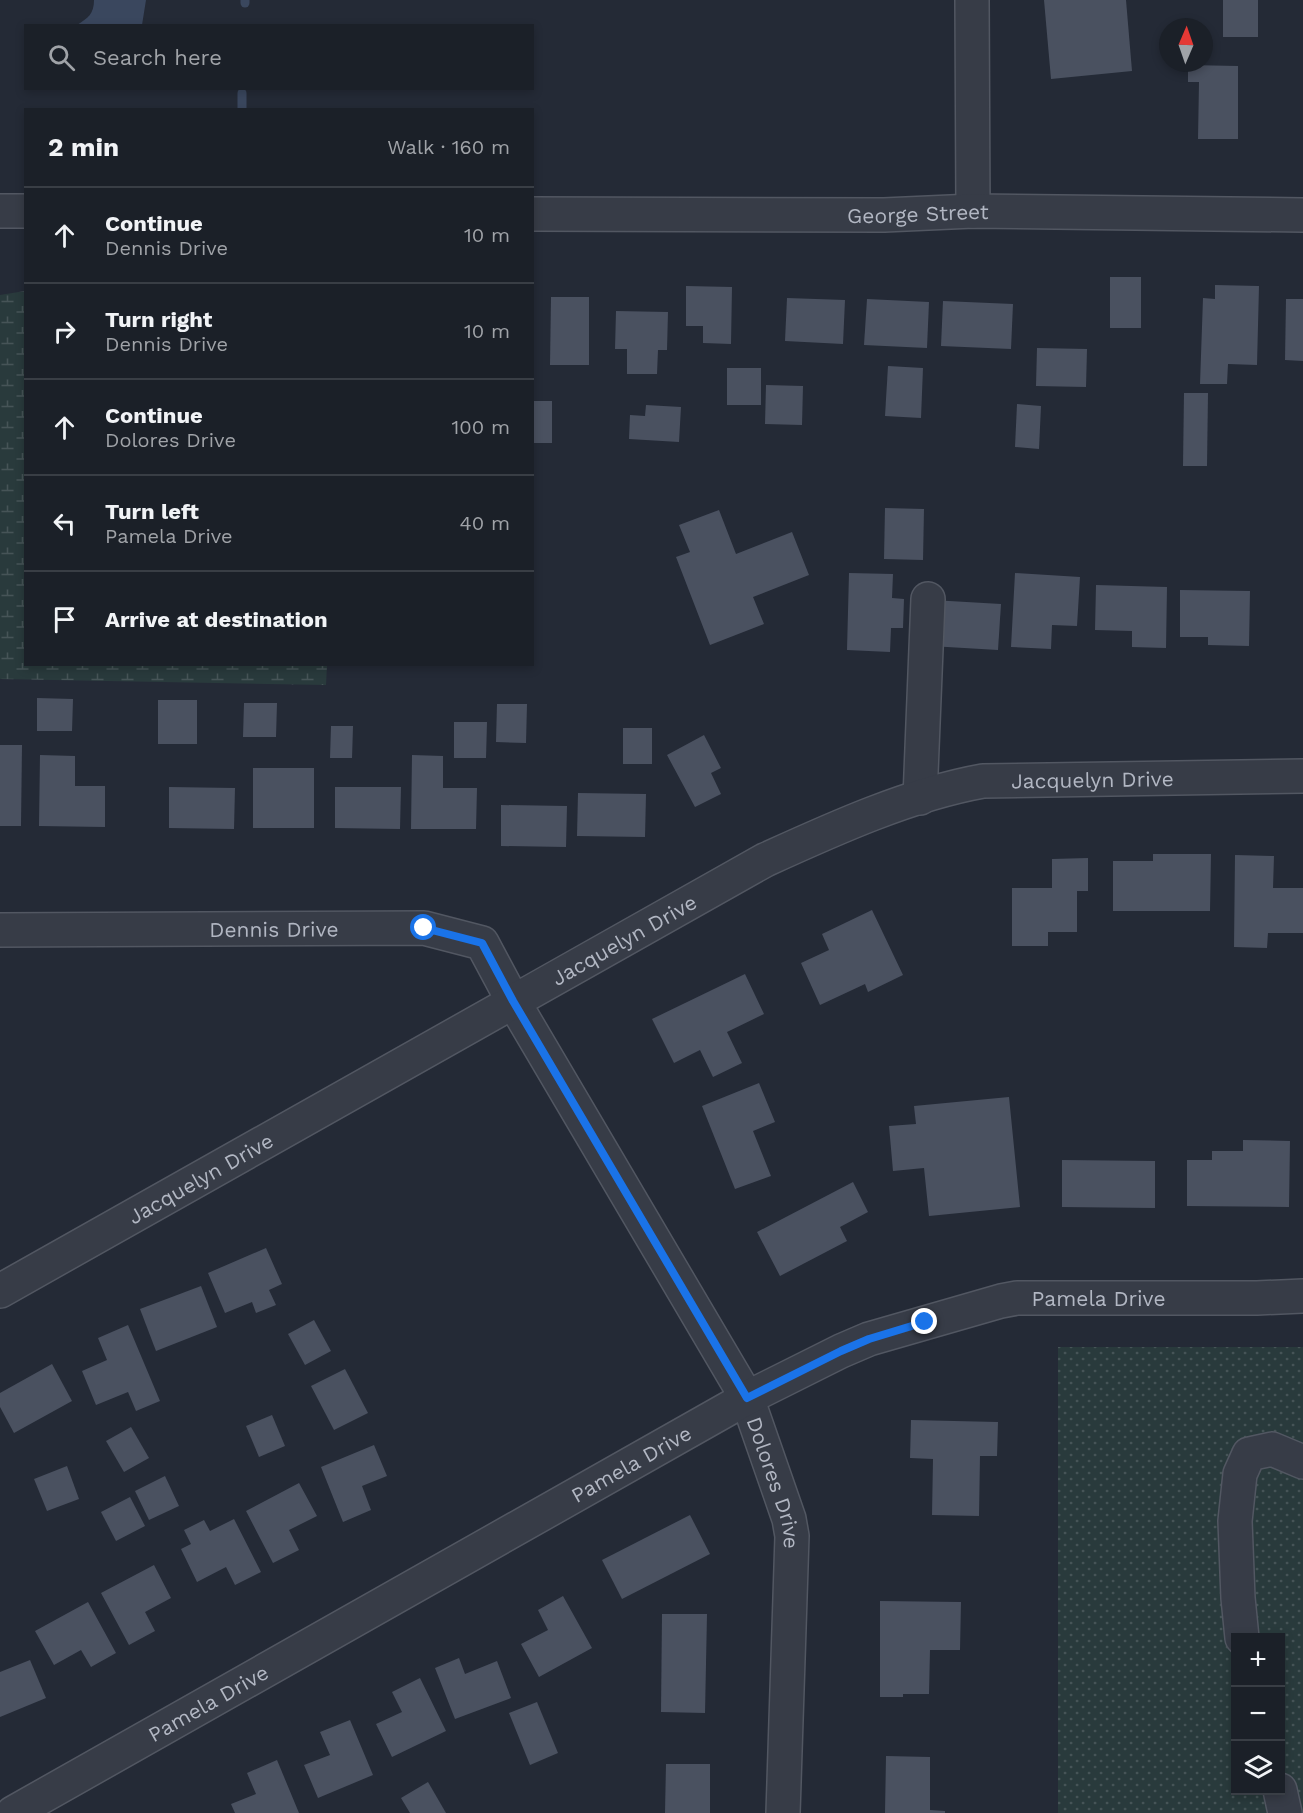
<!DOCTYPE html>
<html lang="en">
<head>
<meta charset="utf-8">
<style>
  :root { --surface:#1b2028; --page:#282d34; --text:#f1f3f6; --muted:#a0a3a8; --line:#393e45 }
  body { margin:0; font-family:"Work Sans",sans-serif; background:var(--page); color:var(--text) }
  .controls { position:absolute; right:18px; bottom:18px; display:grid; overflow:hidden; border-radius:0px; box-shadow:0 3px 9px #0003 }
  .controls button { width:54px; height:54px; display:grid; place-items:center; padding:0; border:0; border-bottom:2px solid var(--line); background:var(--surface); color:var(--text); font:30px sans-serif }
  .compass { position:absolute; left:1159px; top:18px; width:54px; height:54px; border-radius:50%; background:var(--surface); box-shadow:0 3px 9px #0003; rotate:2deg }
  .stop { position:absolute; width:18px; height:18px; margin:-14px; border:4px solid #1a73e8; border-radius:50%; background:#fff }
  .stop.end { background:#1a73e8; border-color:#fff; box-shadow:0 2px 6px #0008 }
  .list { margin:0; padding:0; list-style:none }
  h2 { display:flex; justify-content:space-between; align-items:center; height:78px; margin:0; padding:0 24px; font-size:26px }
  h2 small { font-size:20px; font-weight:400; color:var(--muted) }
  .list li { display:grid; grid-template-columns:39px 1fr auto; gap:18px; align-items:center; box-sizing:border-box; height:96px; padding:0 24px; border-top:2px solid var(--line) }
  .list b { display:block; font-size:22px; white-space:nowrap }
  .list p { margin:0; font-size:20px; white-space:nowrap; color:var(--muted) }
  .list em { font-size:20px; font-style:normal; color:var(--muted) }
  .icon { flex:none; width:33px; height:33px; fill:none; stroke:currentColor; stroke-width:2; stroke-linecap:round; stroke-linejoin:round }
  .map { position:relative; flex:none; width:1303px; height:1813px; overflow:hidden }
  .search { position:absolute; background:var(--surface); box-shadow:0 3px 9px #0003; left:24px; top:24px; width:510px; height:66px; display:flex; align-items:center; gap:15px; box-sizing:border-box; padding:0 21px; border-radius:0px; color:var(--muted); font-size:22px }
  .panel { position:absolute; background:var(--surface); box-shadow:0 3px 9px #0003; left:24px; top:108px; width:510px; height:558px; border-radius:0px }
  .map>svg:first-child { display:block }
  .grass { fill:url(#grass-dots); fill-rule:evenodd }
  .wetland { fill:url(#wetland-marsh) }
  .water { fill:#3a475e }
  .lines { fill:none; stroke-linecap:round; stroke-linejoin:round }
  .stream { stroke:#3a475e; stroke-width:9 }
  .building { fill:#4a5160 }
  .minor-casing { stroke:#525762; stroke-width:36 }
  .minor { stroke:#373c47; stroke-width:33 }
  .route { stroke:#1a73e8; stroke-width:8 }
  .labels { text-anchor:middle; dominant-baseline:central; stroke-width:5; stroke-linejoin:round; paint-order:stroke }
  .street-label { font-size:21px; fill:#b2b7c3; stroke:#1c212c }
</style>
</head>
<body>
<div class="map">
<svg width="1303" height="1813" viewBox="0 0 1303 1813">
  <defs>
    <pattern id="grass-dots" width="8" height="8" patternUnits="userSpaceOnUse" patternTransform="scale(1.5)"><rect width="8" height="8" fill="#293a3c"/><path d="M2 2h.1M6 6h.1" fill="none" stroke="#465457" stroke-width="1.8" stroke-linecap="round"/></pattern>
    <pattern id="wetland-marsh" width="20" height="14" patternUnits="userSpaceOnUse" patternTransform="scale(1.5)"><rect width="20" height="14" fill="#293a3c"/><path d="M1 5h8M5 5V1M11 12h8M15 12V8" fill="none" stroke="#465457"/></pattern>
  </defs>
  <rect width="100%" height="100%" fill="#242a36"/>
  <path class="grass" d="M1058,1347H1303V1813H1058ZM1236,1638H1280V1790H1236Z"/>
  <path class="wetland" d="M25,291L26,664L327,665L326,685L0,679V295Z"/>
  <path class="water" d="M94,0H146L142,25H77C88,18 94,14 94,0Z"/>
  <g class="lines">
    <g class="stream">
      <path d="M245,3V0"/>
      <path d="M242,93V110"/>
    </g>
  </g>
  <g class="building">
    <path d="M1044,0H1126L1132,71L1051,79Z"/>
    <rect x="1223" y="0" width="35" height="37"/>
    <path d="M1188,65L1238,66V139H1198L1199,82H1188Z"/>
    <rect x="1110" y="277" width="31" height="51"/>
    <path d="M1215,285L1259,286L1257,365L1228,364L1227,384H1200L1203,298L1215,299Z"/>
    <path d="M686,286L732,287L731,344L703,343V326H686Z"/>
    <path d="M551,297H589V365H550Z"/>
    <path d="M787,298L845,300L843,344L785,341Z"/>
    <path d="M867,299L929,302L927,348L864,345Z"/>
    <path d="M1286,299H1303V361L1285,360Z"/>
    <path d="M943,301L1013,304L1011,349L941,346Z"/>
    <path d="M616,311L668,312L667,350H658L657,374H627V349H615Z"/>
    <path d="M1037,348L1087,349L1086,387L1036,386Z"/>
    <path d="M888,366L923,368L921,418L885,416Z"/>
    <rect x="727" y="368" width="34" height="37"/>
    <path d="M766,385L803,386L802,425L765,424Z"/>
    <path d="M1184,393H1208L1207,466H1183Z"/>
    <rect x="532" y="401" width="20" height="42"/>
    <path d="M1017,404L1041,406L1039,449L1015,447Z"/>
    <path d="M646,405L681,407L679,442L629,439L630,415L645,416Z"/>
    <path d="M885,508L924,509L923,560L884,559Z"/>
    <path d="M719,510L736,554L792,532L809,575L753,597L764,624L710,645L676,557L690,552L679,525Z"/>
    <path d="M849,573L893,574L892,598L904,599L903,628H891L890,652L847,650Z"/>
    <path d="M1015,573L1080,577L1077,626L1052,625L1051,649L1011,647Z"/>
    <path d="M1096,585L1167,587L1166,648L1132,647V631L1095,630Z"/>
    <path d="M1180,590L1250,591L1249,646L1208,645V637H1180Z"/>
    <path d="M932,600L1001,604L998,650L930,646Z"/>
    <path d="M37,698L73,699L72,731H37Z"/>
    <rect x="158" y="700" width="39" height="44"/>
    <path d="M244,703H277L276,737H243Z"/>
    <path d="M497,704H527L526,743L496,742Z"/>
    <path d="M454,722H487L486,758H454Z"/>
    <path d="M331,726H353L352,758H330Z"/>
    <rect x="623" y="728" width="29" height="36"/>
    <path d="M704,735L721,768L711,773L721,794L695,807L667,755Z"/>
    <path d="M0,745H22L21,826H0Z"/>
    <path d="M40,755L75,756V786H105V827L39,826Z"/>
    <path d="M412,755L443,756V788H477L476,829H411Z"/>
    <rect x="253" y="768" width="61" height="60"/>
    <path d="M169,787L235,788L234,829L169,828Z"/>
    <path d="M335,787H401L400,829L335,828Z"/>
    <path d="M578,793L646,794L645,837L577,836Z"/>
    <path d="M501,805L567,806L566,847L501,846Z"/>
    <path d="M1153,854H1211L1210,911H1113V861H1153Z"/>
    <path d="M1235,855L1274,856L1273,888H1303V933H1268L1267,948L1234,947Z"/>
    <path d="M1088,858V891H1077V932H1048V946H1012V888H1052V859Z"/>
    <path d="M872,910L903,975L868,992L865,984L820,1005L801,963L829,950L822,934Z"/>
    <path d="M745,974L764,1014L727,1032L742,1063L713,1077L700,1050L674,1063L652,1019Z"/>
    <path d="M759,1083L775,1122L753,1131L771,1176L735,1189L702,1106Z"/>
    <path d="M1009,1097L1020,1207L929,1216L924,1168L893,1171L889,1126L916,1124L914,1106Z"/>
    <path d="M1243,1140L1290,1141L1289,1207L1187,1206V1160H1212V1151H1243Z"/>
    <path d="M1062,1160L1155,1161V1208L1062,1207Z"/>
    <path d="M853,1182L868,1212L840,1227L847,1241L780,1276L757,1232Z"/>
    <path d="M266,1248L282,1284L269,1290L276,1305L256,1313L252,1302L225,1313L208,1273Z"/>
    <path d="M201,1286L217,1327L156,1351L140,1309Z"/>
    <path d="M314,1320L331,1351L305,1365L288,1334Z"/>
    <path d="M128,1325L160,1401L136,1411L128,1392L96,1405L82,1371L107,1360L98,1338Z"/>
    <path d="M52,1364L72,1401L14,1433L0,1407V1393Z"/>
    <path d="M345,1369L368,1413L334,1430L311,1386Z"/>
    <path d="M272,1415L285,1446L259,1457L246,1426Z"/>
    <path d="M911,1420L998,1422L997,1456H980L979,1516L932,1515L933,1459L910,1458Z"/>
    <path d="M131,1427L149,1458L124,1472L106,1441Z"/>
    <path d="M374,1445L387,1476L362,1486L371,1510L343,1522L321,1467Z"/>
    <path d="M67,1466L79,1499L47,1511L34,1479Z"/>
    <path d="M165,1476L179,1506L149,1520L135,1491Z"/>
    <path d="M299,1483L317,1516L289,1530L299,1550L273,1563L246,1511Z"/>
    <path d="M130,1497L145,1526L116,1541L101,1512Z"/>
    <path d="M690,1515L710,1554L622,1599L602,1560Z"/>
    <path d="M234,1519L261,1572L235,1585L226,1567L197,1582L181,1549L191,1544L184,1530L204,1520L210,1531Z"/>
    <path d="M154,1565L171,1598L145,1612L155,1631L129,1645L101,1593Z"/>
    <path d="M563,1596L592,1648L539,1677L521,1644L548,1630L538,1610Z"/>
    <path d="M880,1601L961,1602L960,1650H930L929,1694H903V1697H880Z"/>
    <path d="M88,1602L116,1653L91,1667L81,1650L54,1665L35,1631Z"/>
    <path d="M662,1614H707L705,1713L661,1712Z"/>
    <path d="M459,1658L465,1674L497,1661L511,1698L455,1719L435,1668Z"/>
    <path d="M30,1660L46,1698L0,1717V1672Z"/>
    <path d="M420,1678L446,1731L392,1757L376,1724L402,1712L392,1692Z"/>
    <path d="M537,1702L558,1753L530,1765L509,1713Z"/>
    <path d="M350,1720L373,1775L318,1798L304,1765L330,1755L320,1732Z"/>
    <path d="M886,1756L930,1757V1810L945,1811V1813H885Z"/>
    <path d="M277,1760L299,1813H235L231,1804L256,1794L247,1773Z"/>
    <path d="M666,1764H710V1813H665Z"/>
    <path d="M428,1782L446,1813H410L401,1798Z"/>
  </g>
  <g class="lines">
    <g class="minor-casing">
      <g id="minor">
        <path d="M972,0L973,211"/>
        <path d="M0,211H26"/>
        <path id="s1" d="M532,214L884,215L973,211L1303,215"/>
        <path d="M920,798L928,599"/>
        <path id="s2" d="M0,930L424,928L482,943L513,1001L747,1398L789,1519L792,1536L783,1813"/>
        <path id="s3" d="M0,1291L765,860C833,829 910,794 983,781L1303,776"/>
        <path d="M1242,1638L1238,1598L1235,1521L1240,1474L1249,1454L1272,1449L1303,1462"/>
        <path d="M1280,1790L1285,1813"/>
        <path id="s4" d="M13,1813L747,1398L841,1351L869,1339L1001,1301L1017,1298H1257L1303,1296"/>
      </g>
    </g>
    <use href="#minor" class="minor"/>
  </g>
  <g class="lines">
    <path class="route" d="M424,928L482,943L513,1001L747,1398L841,1351L869,1339L925,1322"/>
  </g>
  <g class="labels">
    <g class="street-label">
      <text stroke="none"><textPath href="#s1" startOffset="386">George Street</textPath></text>
      <text stroke="none"><textPath href="#s3" startOffset="1220">Jacquelyn Drive</textPath></text>
      <text stroke="none"><textPath href="#s2" startOffset="274">Dennis Drive</textPath></text>
      <text stroke="none"><textPath href="#s3" startOffset="716">Jacquelyn Drive</textPath></text>
      <text stroke="none"><textPath href="#s3" startOffset="230">Jacquelyn Drive</textPath></text>
      <text stroke="none"><textPath href="#s4" startOffset="1214">Pamela Drive</textPath></text>
      <text stroke="none"><textPath href="#s4" startOffset="710">Pamela Drive</textPath></text>
      <text stroke="none"><textPath href="#s2" startOffset="1100">Dolores Drive</textPath></text>
      <text stroke="none"><textPath href="#s4" startOffset="224">Pamela Drive</textPath></text>
    </g>
  </g>
</svg>
<div class="controls">
<button>+</button>
<button>−</button>
<button><svg class="icon" aria-label="layers" viewBox="0 0 24 24"><path d="M12 4l9 5-9 5-9-5zM3 14l9 5 9-5"/></svg></button>
</div>
<svg class="compass" viewBox="-18 -18 36 36"><path d="M0-13l5 13h-10z" fill="#e53935"/><path d="M0 13l5-13h-10z" fill="#a0a3a8"/></svg>
<div class="stop" style="left:424px;top:928px"></div>
<div class="stop end" style="left:925px;top:1322px"></div>
<div class="search"><svg class="icon" aria-label="search" viewBox="0 0 24 24"><circle cx="10" cy="10" r="6"/><path d="M15 15l6 6"/></svg>Search here</div>
<section class="panel">
<h2>2 min<small>Walk · 160 m</small></h2>
<ul class="list">
<li><svg class="icon" aria-label="ahead" viewBox="0 0 24 24"><path d="M12 20V5M6 11l6-6 6 6"/></svg><div><b>Continue</b><p>Dennis Drive</p></div><em>10 m</em></li>
<li><svg class="icon" aria-label="right" viewBox="0 0 24 24"><path d="M7 20v-9h11M14 6l5 5-5 5"/></svg><div><b>Turn right</b><p>Dennis Drive</p></div><em>10 m</em></li>
<li><svg class="icon" aria-label="ahead" viewBox="0 0 24 24"><path d="M12 20V5M6 11l6-6 6 6"/></svg><div><b>Continue</b><p>Dolores Drive</p></div><em>100 m</em></li>
<li><svg class="icon" aria-label="left" viewBox="0 0 24 24"><path d="M17 20v-9H6M10 6l-5 5 5 5"/></svg><div><b>Turn left</b><p>Pamela Drive</p></div><em>40 m</em></li>
<li><svg class="icon" aria-label="arrive" viewBox="0 0 24 24"><path d="M6 21V4h12l-3 4 3 4H6"/></svg><div><b>Arrive at destination</b></div></li>
</ul>
</section>
</div>
</body>
</html>
